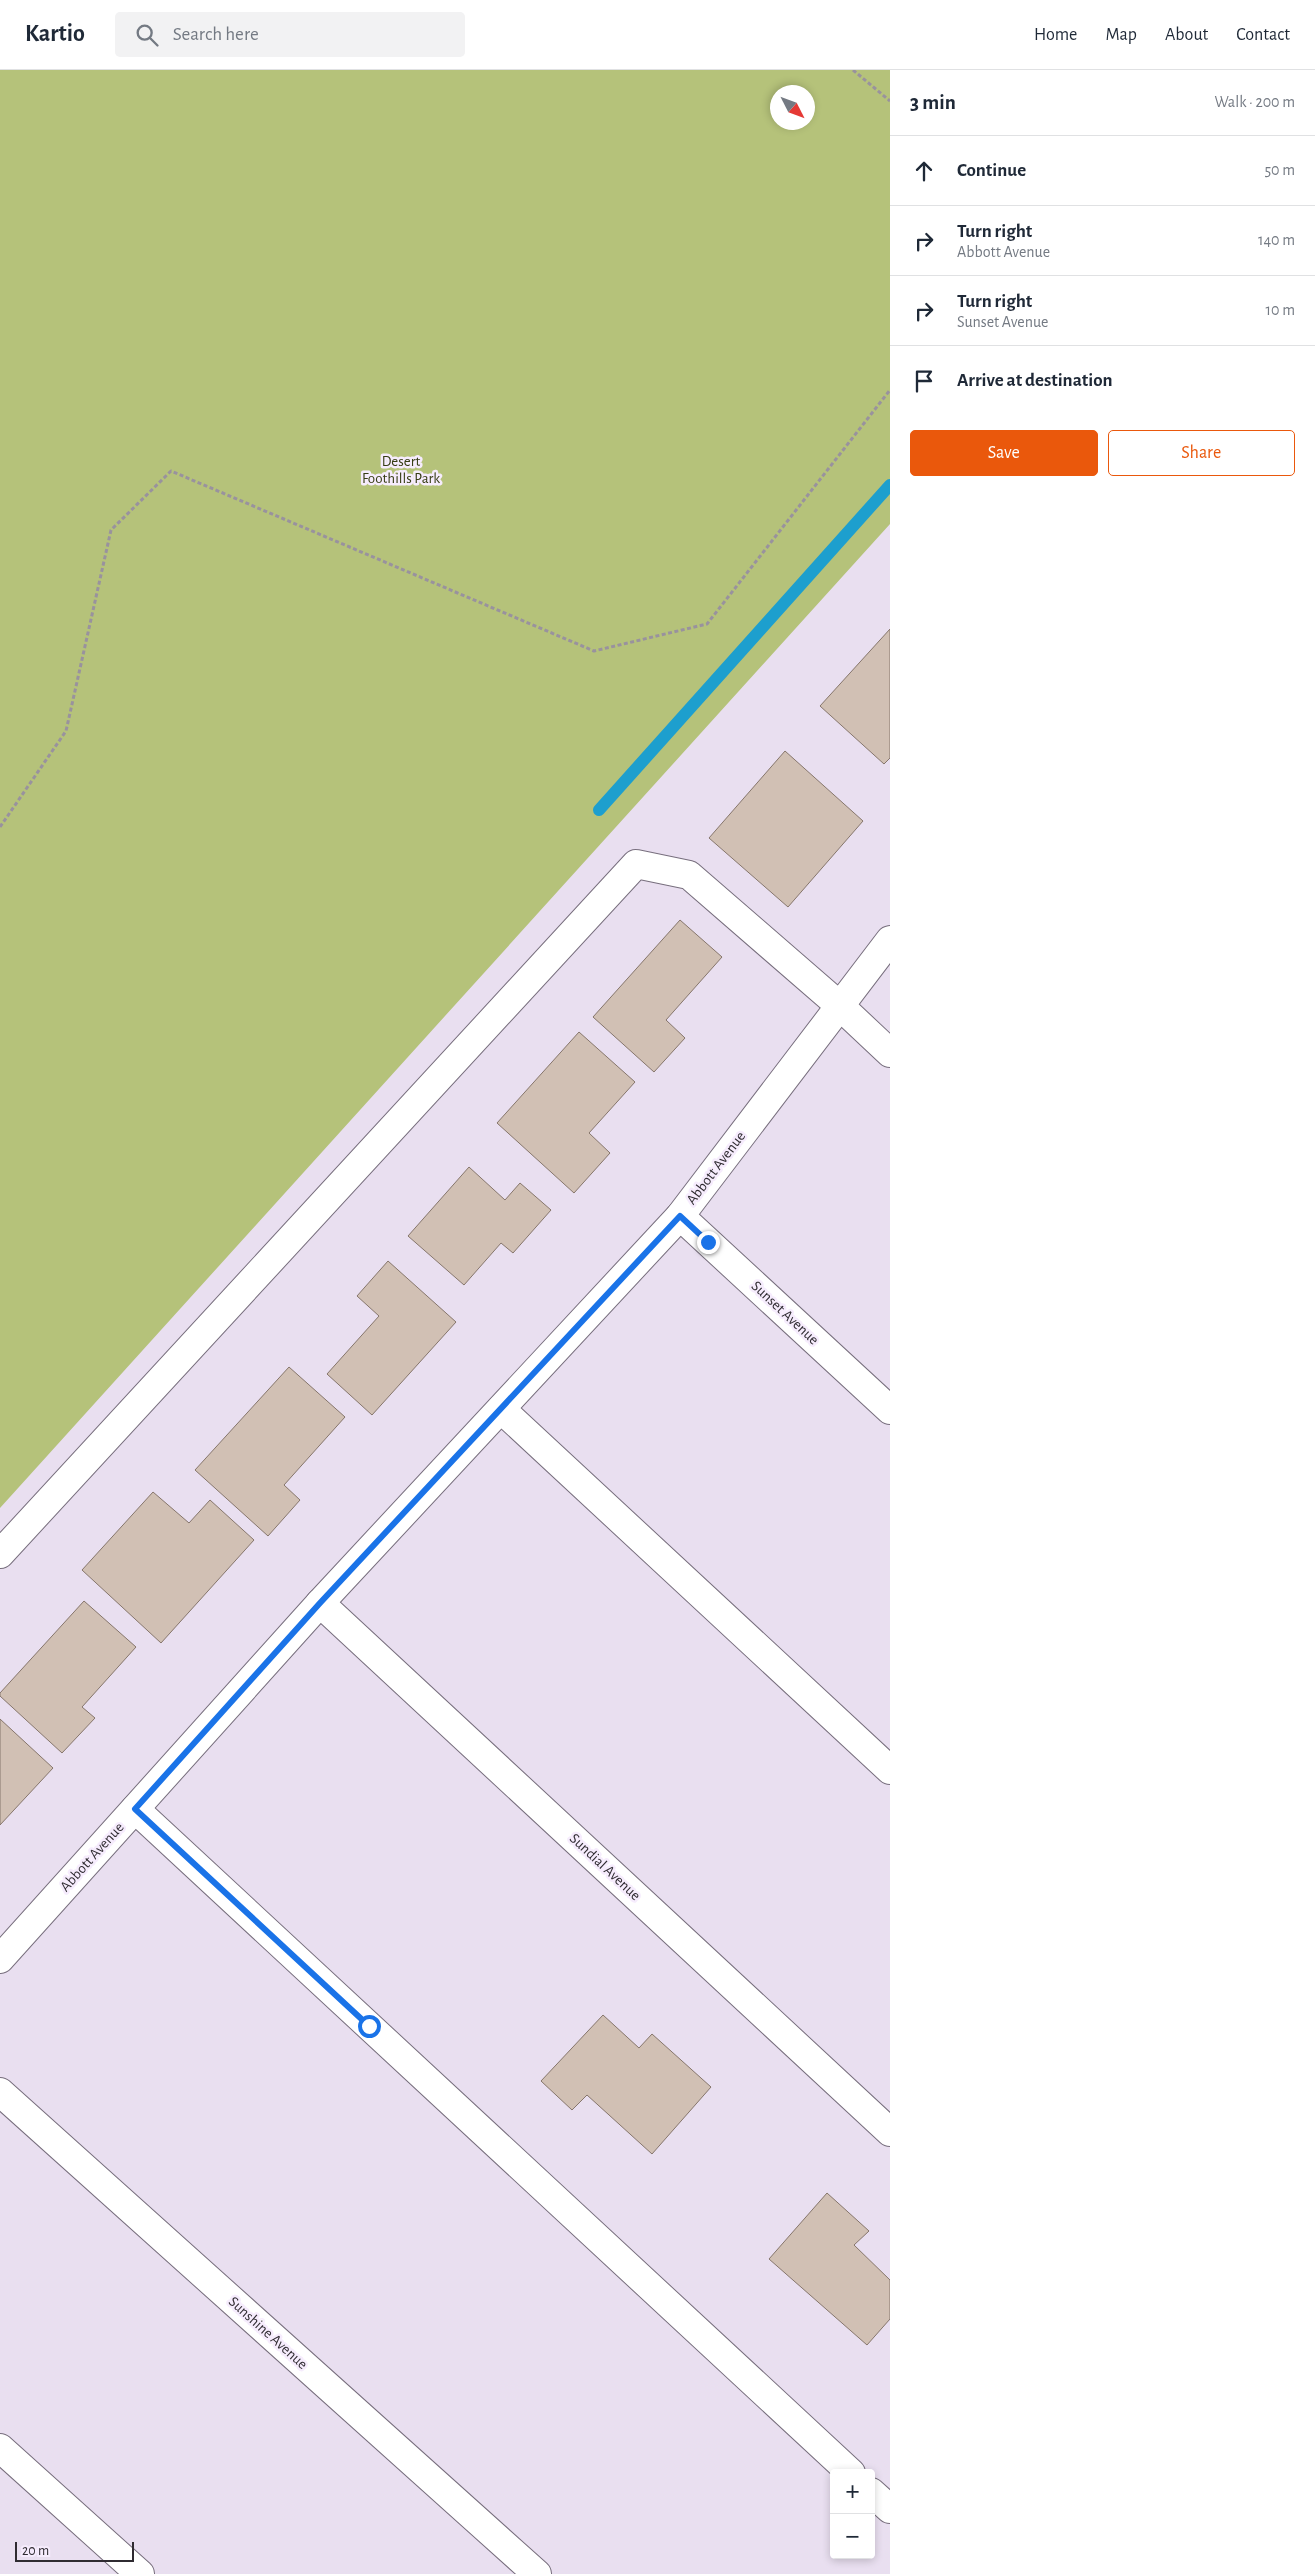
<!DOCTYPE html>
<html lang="en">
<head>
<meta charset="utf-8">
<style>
  :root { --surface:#fff; --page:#f2f2f3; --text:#1f2937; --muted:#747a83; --line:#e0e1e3; --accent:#ea580c }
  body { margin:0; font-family:"Alegreya Sans",sans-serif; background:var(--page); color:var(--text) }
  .controls { position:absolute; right:15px; bottom:15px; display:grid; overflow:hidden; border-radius:5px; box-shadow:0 2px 8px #0003 }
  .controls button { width:45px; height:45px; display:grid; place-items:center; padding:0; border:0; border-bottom:1px solid var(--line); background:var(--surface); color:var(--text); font:25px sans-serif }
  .compass { position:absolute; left:770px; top:15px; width:45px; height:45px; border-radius:50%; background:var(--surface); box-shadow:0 2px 8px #0003; rotate:132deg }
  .scale { position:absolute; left:15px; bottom:12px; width:119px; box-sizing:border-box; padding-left:5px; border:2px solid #2f2b31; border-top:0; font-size:14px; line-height:18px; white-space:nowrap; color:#2f2b31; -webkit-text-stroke:4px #f6ecfd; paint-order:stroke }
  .stop { position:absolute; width:15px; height:15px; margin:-11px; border:4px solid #1a73e8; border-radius:50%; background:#fff }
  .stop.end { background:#1a73e8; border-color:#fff; box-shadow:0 1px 5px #0008 }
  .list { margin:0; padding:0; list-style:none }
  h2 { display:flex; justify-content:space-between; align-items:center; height:65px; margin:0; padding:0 20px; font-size:21px }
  h2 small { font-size:16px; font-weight:400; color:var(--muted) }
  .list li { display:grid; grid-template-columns:32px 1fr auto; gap:15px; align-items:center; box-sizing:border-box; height:70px; padding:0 20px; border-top:1px solid var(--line) }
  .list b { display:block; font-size:19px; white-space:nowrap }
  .list p { margin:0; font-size:16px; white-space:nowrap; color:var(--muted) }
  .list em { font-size:16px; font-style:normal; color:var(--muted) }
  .actions { display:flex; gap:10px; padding:15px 20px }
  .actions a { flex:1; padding:11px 0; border:1px solid var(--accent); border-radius:5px; text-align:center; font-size:18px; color:var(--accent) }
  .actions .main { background:var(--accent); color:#fff }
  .icon { flex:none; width:28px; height:28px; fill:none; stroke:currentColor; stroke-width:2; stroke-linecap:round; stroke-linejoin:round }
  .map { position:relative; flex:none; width:890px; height:2504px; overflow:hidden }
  header { display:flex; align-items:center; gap:30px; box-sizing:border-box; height:70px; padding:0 25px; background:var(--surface); border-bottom:1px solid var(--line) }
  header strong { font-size:24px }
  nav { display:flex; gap:28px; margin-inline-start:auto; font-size:18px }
  .search { width:350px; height:45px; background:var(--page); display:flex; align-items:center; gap:12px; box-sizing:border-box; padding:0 18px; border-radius:5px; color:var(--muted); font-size:19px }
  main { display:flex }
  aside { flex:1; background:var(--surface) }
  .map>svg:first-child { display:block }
  .green { fill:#b5c27a; fill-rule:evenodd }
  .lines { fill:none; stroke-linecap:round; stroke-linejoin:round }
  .stream { stroke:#1d9fce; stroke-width:12 }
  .building { fill:#d1c0b4; stroke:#86766c }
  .minor-casing { stroke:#776e7d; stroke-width:30 }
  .path { stroke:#99929e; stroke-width:3; stroke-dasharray:4 2.5; stroke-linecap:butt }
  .minor { stroke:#fff; stroke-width:28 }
  .route { stroke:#1a73e8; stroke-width:6 }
  .labels { text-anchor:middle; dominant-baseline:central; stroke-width:5; stroke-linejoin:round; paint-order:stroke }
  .park-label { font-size:15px; fill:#363c13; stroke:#f6ecfd }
  .street-label { font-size:15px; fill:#2f2b31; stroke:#f6ecfd }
</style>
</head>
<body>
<header>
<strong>Kartio</strong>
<div class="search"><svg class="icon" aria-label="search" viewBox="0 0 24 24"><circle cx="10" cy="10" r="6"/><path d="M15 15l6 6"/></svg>Search here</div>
<nav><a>Home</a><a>Map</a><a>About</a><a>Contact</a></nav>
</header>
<main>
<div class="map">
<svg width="890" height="2504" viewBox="0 0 890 2504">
  <rect width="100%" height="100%" fill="#e9dff0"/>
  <path class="green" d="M0,0H890V454L0,1438ZM778,22H808V52H778Z"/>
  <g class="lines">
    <path class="stream" d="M599,740L890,415"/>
  </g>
  <g class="building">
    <path d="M890,559V688L884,694L820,636Z"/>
    <path d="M785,681L863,751L788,837L709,768Z"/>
    <path d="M680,850L722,887L666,950L685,968L654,1002L593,947Z"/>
    <path d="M579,962L635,1012L589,1063L610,1083L574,1123L497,1053Z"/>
    <path d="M469,1097L505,1130L520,1113L551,1140L513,1183L501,1173L464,1215L408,1166Z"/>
    <path d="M388,1191L456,1252L372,1345L327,1304L379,1246L357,1226Z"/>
    <path d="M289,1297L345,1347L284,1415L300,1430L268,1466L195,1400Z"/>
    <path d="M153,1422L189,1453L210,1430L254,1470L161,1573L82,1500Z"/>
    <path d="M84,1531L136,1577L82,1637L95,1648L62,1683L0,1626V1623Z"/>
    <path d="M0,1649L53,1698L0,1755Z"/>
    <path d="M603,1945L639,1978L652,1964L711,2017L652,2084L587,2025L572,2040L541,2011Z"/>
    <path d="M827,2123L869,2161L854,2175L890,2210V2249L867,2275L769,2189Z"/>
  </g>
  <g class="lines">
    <g class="minor-casing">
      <g id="minor">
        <path d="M680,1146L890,1340"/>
        <path d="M501,1339L890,1700"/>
        <path d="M0,1484L636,794L689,805L840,936L890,983"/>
        <path d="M320,1533L890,2062"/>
        <path d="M135,1739L851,2403"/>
        <path d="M0,1889L320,1533L680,1146L890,870"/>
        <path d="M0,2022L537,2504"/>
        <path d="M0,2378L140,2504"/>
        <path d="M871,2422L890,2439"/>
      </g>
    </g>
    <g class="path">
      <path d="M853,0L890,31"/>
      <path d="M0,757L66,661L111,460L171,401L594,581L707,554L890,320"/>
    </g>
    <use href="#minor" class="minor"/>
  </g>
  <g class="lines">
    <path class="route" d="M369,1956L135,1739L320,1533L680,1146L708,1172"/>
  </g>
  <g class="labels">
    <g class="park-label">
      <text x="401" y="391">Desert<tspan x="401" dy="17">Foothills Park</tspan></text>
    </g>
    <g class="street-label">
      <text transform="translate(716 1098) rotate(-53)">Abbott Avenue</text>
      <text transform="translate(785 1243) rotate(43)">Sunset Avenue</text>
      <text transform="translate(92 1787) rotate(-48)">Abbott Avenue</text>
      <text transform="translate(605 1797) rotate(43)">Sundial Avenue</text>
      <text transform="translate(268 2263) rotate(42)">Sunshine Avenue</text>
    </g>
  </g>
</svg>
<div class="controls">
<button>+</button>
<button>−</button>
</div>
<svg class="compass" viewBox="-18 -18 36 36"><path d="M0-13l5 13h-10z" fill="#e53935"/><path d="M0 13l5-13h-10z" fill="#747a83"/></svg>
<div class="scale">20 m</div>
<div class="stop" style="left:369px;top:1956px"></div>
<div class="stop end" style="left:708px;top:1172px"></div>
</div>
<aside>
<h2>3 min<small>Walk · 200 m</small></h2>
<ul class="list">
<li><svg class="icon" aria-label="ahead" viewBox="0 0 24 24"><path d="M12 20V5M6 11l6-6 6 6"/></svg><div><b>Continue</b></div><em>50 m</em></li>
<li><svg class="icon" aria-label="right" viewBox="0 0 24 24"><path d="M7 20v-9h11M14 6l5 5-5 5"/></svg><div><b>Turn right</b><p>Abbott Avenue</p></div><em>140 m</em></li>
<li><svg class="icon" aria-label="right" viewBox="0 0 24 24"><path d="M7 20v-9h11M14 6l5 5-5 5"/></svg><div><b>Turn right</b><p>Sunset Avenue</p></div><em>10 m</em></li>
<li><svg class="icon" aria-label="arrive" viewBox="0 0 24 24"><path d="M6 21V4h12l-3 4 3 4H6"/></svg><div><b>Arrive at destination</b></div></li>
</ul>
<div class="actions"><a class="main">Save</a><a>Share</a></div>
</aside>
</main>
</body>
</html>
